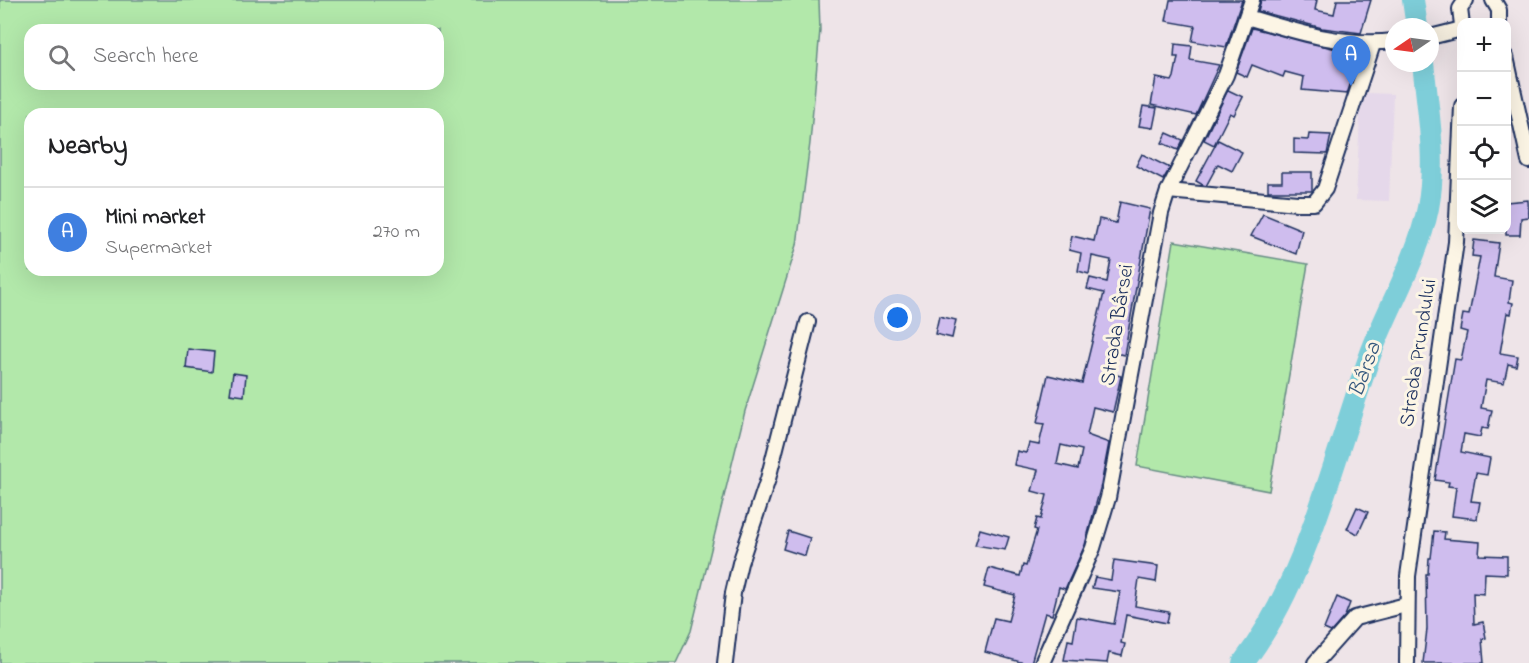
<!DOCTYPE html>
<html lang="en">
<head>
<meta charset="utf-8">
<style>
  :root { --surface:#fff; --page:#f2f2f2; --text:#202124; --muted:#757577; --line:#e0e0e0; --accent:#d1495b }
  body { margin:0; font-family:"Indie Flower",sans-serif; background:var(--page); color:var(--text) }
  .controls { position:absolute; right:18px; top:18px; display:grid; overflow:hidden; border-radius:12px; box-shadow:0 6px 24px #0002 }
  .controls button { width:54px; height:54px; display:grid; place-items:center; padding:0; border:0; border-bottom:2px solid var(--line); background:var(--surface); color:var(--text); font:30px sans-serif }
  .compass { position:absolute; left:1385px; top:18px; width:54px; height:54px; border-radius:50%; background:var(--surface); box-shadow:0 6px 24px #0002; rotate:257deg }
  .you { position:absolute; left:898px; top:318px; width:21px; height:21px; margin:-15px; border:4px solid #fff; border-radius:50%; background:#1a73e8; box-shadow:0 0 0 9px #1a73e833 }
  .badge { display:grid; place-items:center; width:39px; height:39px; border-radius:50%; background:var(--accent); color:#fff; font-size:20px; font-weight:700 }
  .pin { position:absolute; translate:-50% -50px; filter:drop-shadow(0 2px 3px #0008) }
  .pin::after { content:''; position:absolute; top:32px; width:21px; height:18px; background:inherit; clip-path:polygon(0 0,100% 0,50% 100%) }
  .list { margin:0; padding:0; list-style:none }
  h2 { display:flex; justify-content:space-between; align-items:center; height:78px; margin:0; padding:0 24px; font-size:26px }
  h2 small { font-size:20px; font-weight:400; color:var(--muted) }
  .list li { display:grid; grid-template-columns:39px 1fr auto; gap:18px; align-items:center; box-sizing:border-box; height:90px; padding:0 24px; border-top:2px solid var(--line) }
  .list b { display:block; font-size:22px; white-space:nowrap }
  .list p { margin:0; font-size:20px; white-space:nowrap; color:var(--muted) }
  .list em { font-size:20px; font-style:normal; color:var(--muted) }
  .icon { flex:none; width:33px; height:33px; fill:none; stroke:currentColor; stroke-width:2; stroke-linecap:round; stroke-linejoin:round }
  .map { position:relative; flex:none; width:1529px; height:663px; overflow:hidden }
  .search { position:absolute; background:var(--surface); box-shadow:0 6px 24px #0002; left:24px; top:24px; width:420px; height:66px; display:flex; align-items:center; gap:15px; box-sizing:border-box; padding:0 21px; border-radius:18px; color:var(--muted); font-size:22px }
  .panel { position:absolute; background:var(--surface); box-shadow:0 6px 24px #0002; left:24px; top:108px; width:420px; height:168px; border-radius:18px }
  .map>svg:first-child { display:block }
  .built { fill:#e5d8ea }
  .green { fill:#b2e8aa; stroke:#668c84; stroke-width:1.5; fill-rule:evenodd }
  .lines { fill:none; stroke-linecap:round; stroke-linejoin:round }
  .river { stroke:#7eced9; stroke-width:22 }
  .building { fill:#cfbdee; stroke:#1b2f5e; stroke-width:1.5; fill-rule:evenodd }
  .minor-casing { stroke:#1b2f5e; stroke-width:18 }
  .minor { stroke:#fcf5e5; stroke-width:14 }
  .labels { text-anchor:middle; dominant-baseline:central; stroke-width:6; stroke-linejoin:round; paint-order:stroke }
  .street-label { font-size:21px; fill:#1b2f5e; stroke:#fcf5e5 }
  .water-label { font-size:22px; font-style:italic; fill:#34577d; stroke:#fcf5e5 }
</style>
</head>
<body>
<div class="map">
<svg width="1529" height="663" viewBox="0 0 1529 663">
  <rect width="100%" height="100%" fill="#eee4e8"/>
  <filter id="ink" filterUnits="userSpaceOnUse"><feTurbulence type="fractalNoise" baseFrequency=".0167" numOctaves="2"/><feDisplacementMap in="SourceGraphic" scale="12" xChannelSelector="R" yChannelSelector="G"/><feConvolveMatrix kernelMatrix="1 2 1 2 8 2 1 2 1" color-interpolation-filters="sRGB"/></filter>
  <g filter="url(#ink)">
    <path class="built" d="M1366,93L1393,94L1389,201L1356,200L1360,114Z"/>
    <g class="green">
      <path d="M0,0H819L820,30L810,143L797,245L745,411L691,631L676,663H0ZM30,30H438V84H30ZM30,114H438V270H30Z"/>
      <path d="M1174,241L1308,264L1269,491L1137,466Z"/>
    </g>
    <g class="lines">
      <g class="river">
        <path d="M1413,0L1417,27"/>
        <path d="M1243,663C1308,579 1335,452 1371,353C1389,305 1418,258 1428,208C1437,161 1428,110 1423,63"/>
      </g>
    </g>
    <g class="building">
      <path d="M1170,0H1242L1226,47L1192,41L1195,26L1166,21Z"/>
      <path d="M1261,0H1317L1315,10L1334,14L1337,0H1371L1361,33L1322,28L1258,11Z"/>
      <path d="M1252,28L1360,55L1347,94L1302,90L1304,77L1285,72L1283,77L1252,65L1247,77L1236,72Z"/>
      <path d="M1175,44L1192,46L1190,60L1219,65L1196,115L1151,105L1156,78L1172,81L1174,77L1178,57H1174Z"/>
      <path d="M1228,90L1243,97L1234,115L1230,113L1214,145L1204,140Z"/>
      <path d="M1143,106L1157,108L1153,128L1139,126Z"/>
      <path d="M1167,133L1183,140L1178,150L1162,143Z"/>
      <path d="M1309,134L1331,135L1327,154L1294,153V139L1308,140Z"/>
      <path d="M1218,140L1242,152L1232,171L1218,164L1206,186L1203,185L1196,181Z"/>
      <path d="M1142,154L1170,168L1163,180L1136,166Z"/>
      <path d="M1282,172H1312V191H1268V182H1282Z"/>
      <path d="M1528,200L1529,217L1521,218L1520,235H1506V202Z"/>
      <path d="M1120,202L1150,209L1124,355L1111,352L1106,372L1121,376L1113,412L1093,407L1087,435L1109,443L1101,485L1085,545L1065,589L1059,587L1052,615L1045,613L1031,663H1024L985,652L994,618L1008,621L1015,595L984,587L989,568L1020,576L1023,565L1026,566L1037,530L1034,529L1037,518L1041,519L1047,495L1032,491L1038,470L1014,465L1017,451L1026,453L1029,443L1039,445L1044,424L1037,423L1048,375L1082,383L1104,293L1087,289L1090,278L1107,282L1111,260L1092,256L1089,274L1078,271L1081,253L1069,250L1072,236L1094,241L1099,219L1116,223ZM1061,445L1082,450L1078,469L1057,464Z"/>
      <path d="M1263,214L1302,230L1296,254L1251,236Z"/>
      <path d="M1474,240L1499,243L1494,277L1512,280L1509,302L1513,303L1511,314L1507,313L1500,353L1518,356L1516,366L1508,364L1504,383L1486,380L1481,408L1492,410L1488,429L1482,428L1480,437L1464,434L1461,452L1490,458L1487,475L1476,473L1471,501L1480,502L1477,519L1452,516L1456,487L1448,486L1449,482L1435,480L1455,359L1461,360L1467,332L1460,330L1463,314L1469,315L1480,257L1472,256Z"/>
      <path d="M939,316L956,320L952,338L935,334Z"/>
      <path d="M188,349L214,352L212,372L186,368Z"/>
      <path d="M233,373L246,375L244,396L230,394Z"/>
      <path d="M1357,507L1368,512L1358,534L1347,529Z"/>
      <path d="M980,529L1009,537L1005,550L975,545Z"/>
      <path d="M788,531L810,538L805,556L783,549Z"/>
      <path d="M1434,531L1445,532L1444,539L1480,542L1479,555L1507,556V574L1485,573L1484,594L1473,593L1474,624L1483,622L1486,638L1482,639L1484,663H1423L1427,629L1426,574H1428L1429,558H1431Z"/>
      <path d="M1114,560L1158,566L1156,582L1139,579L1135,606L1169,612L1167,623L1126,615L1121,643L1125,644L1122,656L1109,653L1107,663L1064,660L1068,640L1073,641L1077,617L1114,624L1120,592L1092,588L1095,577L1111,580Z"/>
      <path d="M1337,597L1350,603L1345,616L1331,632L1324,629Z"/>
    </g>
    <g class="lines">
      <g class="minor-casing">
        <g id="minor">
          <path d="M1493,0L1499,10V22"/>
          <path d="M1247,17C1297,32 1342,47 1394,41"/>
          <path d="M1462,25L1460,9L1466,0"/>
          <path d="M1430,37L1462,29"/>
          <path d="M1506,57L1529,161"/>
          <path d="M1168,191L1297,203H1314L1325,189L1373,44"/>
          <path d="M725,663L733,593L740,563L768,479L808,322"/>
          <path d="M1042,663L1093,548L1108,498L1161,213L1168,191L1226,75L1252,0"/>
          <path d="M1315,663L1355,618L1406,605"/>
          <path d="M1407,663L1408,576L1456,242L1462,106"/>
        </g>
      </g>
      <use href="#minor" class="minor"/>
    </g>
  </g>
  <g class="labels">
    <g class="street-label">
      <text transform="translate(1118 325) rotate(-81)">Strada Bârsei</text>
      <text transform="translate(1419 353) rotate(-81)">Strada Prundului</text>
    </g>
    <g class="water-label">
      <text transform="translate(1366 370) rotate(-70)">Bârsa</text>
    </g>
  </g>
</svg>
<div class="controls">
<button>+</button>
<button>−</button>
<button><svg class="icon" aria-label="locate" viewBox="0 0 24 24"><circle cx="12" cy="12" r="6"/><path d="M12 2v4M12 18v4M2 12h4M18 12h4"/></svg></button>
<button><svg class="icon" aria-label="layers" viewBox="0 0 24 24"><path d="M12 4l9 5-9 5-9-5zM3 14l9 5 9-5"/></svg></button>
</div>
<svg class="compass" viewBox="-18 -18 36 36"><path d="M0-13l5 13h-10z" fill="#e53935"/><path d="M0 13l5-13h-10z" fill="#757577"/></svg>
<div class="you"></div>
<div class="pin badge" style="left:1351px;top:86px;background:#3f7fe0">A</div>
<div class="search"><svg class="icon" aria-label="search" viewBox="0 0 24 24"><circle cx="10" cy="10" r="6"/><path d="M15 15l6 6"/></svg>Search here</div>
<section class="panel">
<h2>Nearby<small></small></h2>
<ul class="list">
<li><span class="badge" style="background:#3f7fe0">A</span><div><b>Mini market</b><p>Supermarket</p></div><em>270 m</em></li>
</ul>
</section>
</div>
</body>
</html>
